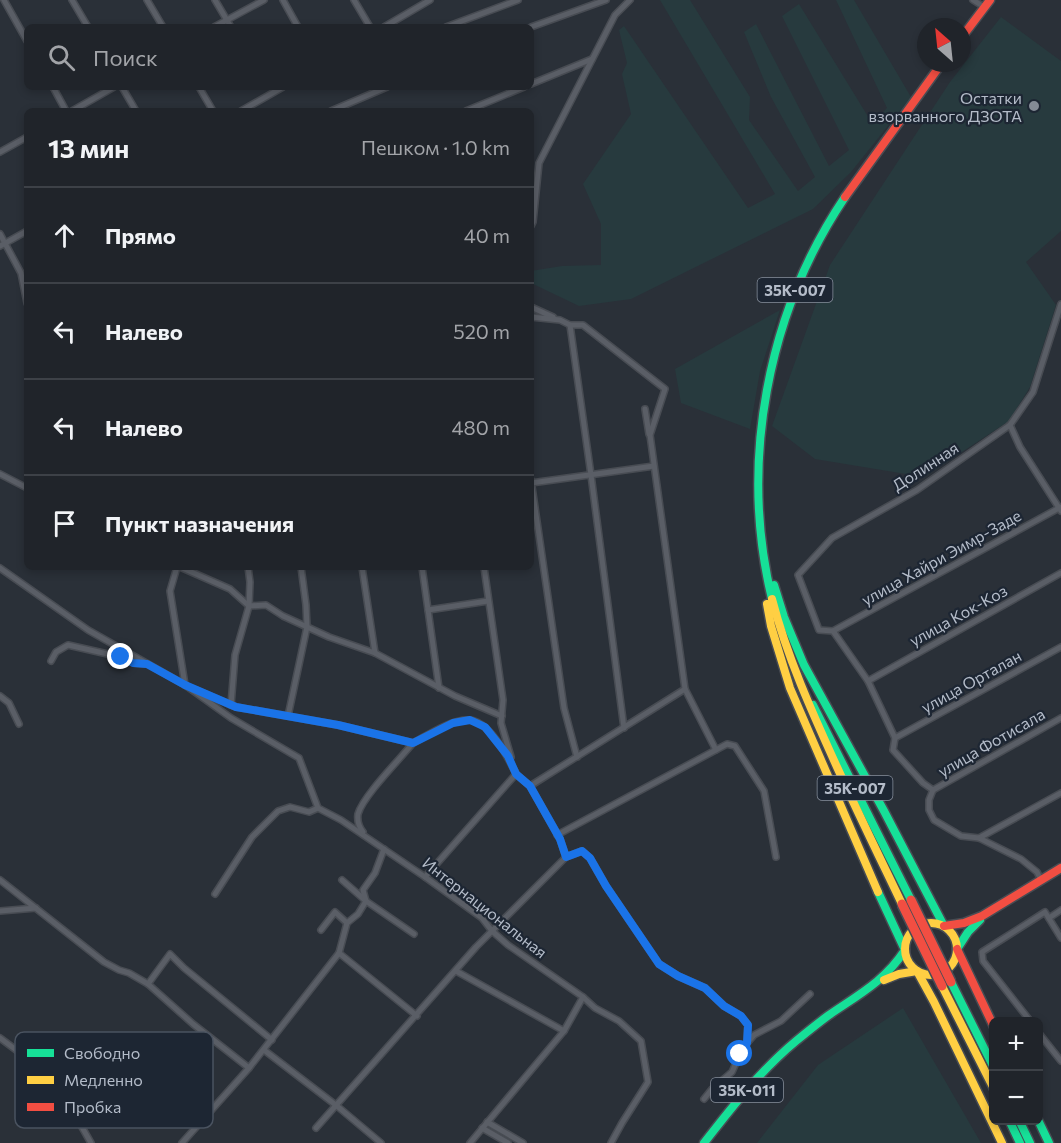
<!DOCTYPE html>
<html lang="ru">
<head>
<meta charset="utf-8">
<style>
  :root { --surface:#20242a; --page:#2d3036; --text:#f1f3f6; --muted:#a2a4a8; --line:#3d4147 }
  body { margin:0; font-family:Commissioner,sans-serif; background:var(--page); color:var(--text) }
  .controls { position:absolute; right:18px; bottom:18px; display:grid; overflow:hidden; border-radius:9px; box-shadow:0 3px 9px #0003 }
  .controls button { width:54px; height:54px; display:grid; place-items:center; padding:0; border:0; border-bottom:2px solid var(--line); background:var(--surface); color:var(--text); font:30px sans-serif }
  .compass { position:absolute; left:917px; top:18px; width:54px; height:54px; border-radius:50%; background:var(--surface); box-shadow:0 3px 9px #0003; rotate:333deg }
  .stop { position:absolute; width:18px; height:18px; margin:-14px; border:4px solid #1a73e8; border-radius:50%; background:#fff }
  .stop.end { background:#1a73e8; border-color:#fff; box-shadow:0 2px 6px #0008 }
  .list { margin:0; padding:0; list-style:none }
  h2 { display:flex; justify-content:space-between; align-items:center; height:78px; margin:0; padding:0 24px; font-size:26px }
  h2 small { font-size:20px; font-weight:400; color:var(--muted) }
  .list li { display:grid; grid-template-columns:39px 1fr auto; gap:18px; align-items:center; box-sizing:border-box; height:96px; padding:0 24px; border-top:2px solid var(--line) }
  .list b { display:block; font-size:22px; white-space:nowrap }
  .list em { font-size:20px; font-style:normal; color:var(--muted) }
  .icon { flex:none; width:33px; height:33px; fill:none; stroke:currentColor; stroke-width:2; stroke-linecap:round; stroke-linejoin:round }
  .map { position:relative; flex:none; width:1061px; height:1143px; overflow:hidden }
  .search { position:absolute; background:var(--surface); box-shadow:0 3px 9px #0003; left:24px; top:24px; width:510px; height:66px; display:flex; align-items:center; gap:15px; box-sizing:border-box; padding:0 21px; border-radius:9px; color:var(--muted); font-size:22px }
  .panel { position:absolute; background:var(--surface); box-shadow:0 3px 9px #0003; left:24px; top:108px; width:510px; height:462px; border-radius:9px }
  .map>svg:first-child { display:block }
  .green { fill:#273a3e }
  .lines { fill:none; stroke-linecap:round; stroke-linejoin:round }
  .street-casing { stroke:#484c53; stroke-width:8 }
  .fast-casing { stroke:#484c53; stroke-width:11 }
  .slow-casing { stroke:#484c53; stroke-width:11 }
  .jam-casing { stroke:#484c53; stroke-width:11 }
  .street { stroke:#5a5e66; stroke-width:5 }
  .fast { stroke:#16e098; stroke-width:8 }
  .slow { stroke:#ffcf43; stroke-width:8 }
  .jam { stroke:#f24e42; stroke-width:8 }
  .jam-bridge-casing { stroke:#484c55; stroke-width:12; stroke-linecap:butt }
  .jam-bridge { stroke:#f24e42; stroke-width:9 }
  .route { stroke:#1a73e8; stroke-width:8 }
  .poi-dot { fill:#848b96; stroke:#1d2633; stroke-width:2 }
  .labels { text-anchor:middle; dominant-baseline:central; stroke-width:4.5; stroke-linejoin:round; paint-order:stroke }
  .shield { fill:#1d2633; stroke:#878f9c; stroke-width:1.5 }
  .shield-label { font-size:15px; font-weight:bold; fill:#b4bcc9 }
  .poi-label { font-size:16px; fill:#b4bcc9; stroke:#1d2633; text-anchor:end }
  .street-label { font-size:16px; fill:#b4bcc9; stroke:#1d2633 }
  .key { fill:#1d2633; stroke:#4a5360; stroke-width:1.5 }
  .key-label { font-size:16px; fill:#b4bcc9 }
</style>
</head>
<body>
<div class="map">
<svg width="1061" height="1143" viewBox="0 0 1061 1143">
  <rect width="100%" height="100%" fill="#2a3038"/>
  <g class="green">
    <path d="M660,0H690L750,97L749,120L798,191L815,177L771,97L744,32L756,24L829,166L849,150L782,16L799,4L872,123L887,108L836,0H854L911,97L851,172L813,209L631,299L579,306L531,283V271L562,266L601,265V224L583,184L631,114L622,74L627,63L619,30L624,26L748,208L775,194Z"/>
    <path d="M1001,17L1061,61V231L1026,262L1056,305L1030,387L1009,421L924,477L815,459L772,426L830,265L950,82Z"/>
    <path d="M780,310L760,371L750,429L681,403L675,369Z"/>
    <path d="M903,1008L981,1143H757L818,1065Z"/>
  </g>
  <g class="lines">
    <g class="street-casing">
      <g id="street">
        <path d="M4,0L27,41"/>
        <path d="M72,0L88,27"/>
        <path d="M147,0L163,27"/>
        <path d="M215,0L231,27"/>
        <path d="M283,0L298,27"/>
        <path d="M354,0L370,27"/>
        <path d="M973,0L984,7"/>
        <path d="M214,27L264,0"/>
        <path d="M384,27L430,0"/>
        <path d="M446,27L518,0"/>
        <path d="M531,27L606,0"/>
        <path d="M531,84L592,59"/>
        <path d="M53,87L66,111"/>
        <path d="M122,87L136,111"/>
        <path d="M199,87L213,111"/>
        <path d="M72,111L114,87"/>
        <path d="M241,111L283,87"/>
        <path d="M331,111L387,87"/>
        <path d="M466,111L524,87"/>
        <path d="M0,152L27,137"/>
        <path d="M531,226L533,222L539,163L615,15L630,0"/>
        <path d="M0,234L21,273L27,303"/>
        <path d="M0,246L27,231"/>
        <path d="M531,307L553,317"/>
        <path d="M570,325L591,475L624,728"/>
        <path d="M645,409L649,434"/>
        <path d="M1010,425L1020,447L1061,511"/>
        <path d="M0,474L27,488"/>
        <path d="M531,480L564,708L577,757"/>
        <path d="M531,483L654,466"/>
        <path d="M177,567L170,591L185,685"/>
        <path d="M180,567L230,589L249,606L266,605L283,616L329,637L375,653L455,696L502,716"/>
        <path d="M362,567L375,653"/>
        <path d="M422,567L439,688"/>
        <path d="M484,567L503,700L501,723L511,757"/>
        <path d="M0,568L88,630L185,685L231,718L299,758L318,808L341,820L425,877L482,918L492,931L508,945L583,997L595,1008L619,1021L641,1041L648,1082L622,1123L611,1143"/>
        <path d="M428,610L488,601"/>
        <path d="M833,631L1061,507"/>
        <path d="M51,661L56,652L68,645L121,657L133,663L147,664"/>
        <path d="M868,681L1061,573"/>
        <path d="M685,689L716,750"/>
        <path d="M196,690L236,707L338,725L413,743C428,735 452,719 469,720C489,721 508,757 516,774L425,877"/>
        <path d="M0,696L9,703L19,724"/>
        <path d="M231,705L235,655L249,606L250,582L248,567"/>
        <path d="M288,716L307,627L306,605L301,567"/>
        <path d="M895,738L1061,647"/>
        <path d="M515,771L516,774L530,786L560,839L566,857"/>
        <path d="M530,786L685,689L650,435L665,389L583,325H570L560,320L531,317"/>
        <path d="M933,790L1061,718"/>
        <path d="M363,832C359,827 357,821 358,814C363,796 400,759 413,743"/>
        <path d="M557,835L727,744L735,746L764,791L776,857"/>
        <path d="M979,838L1061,793"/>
        <path d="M0,880L104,962L119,970L129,973L148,984L170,954L184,968L272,1040"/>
        <path d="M342,880L366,901L414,934"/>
        <path d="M1041,880L1037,872L1021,859L979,838L961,836L934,820L929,810V800L933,790L923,783L893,750L895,738L868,681L833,631L819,630L798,575L832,538L917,490L1010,425L1033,392L1061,304"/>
        <path d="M215,894L252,837L278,811L290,807L309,812L318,808"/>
        <path d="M0,911L36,908"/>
        <path d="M1049,918L1061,910"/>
        <path d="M321,930L335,912L347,923"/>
        <path d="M339,953L347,923L358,914L366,901L363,890L375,873L384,849"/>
        <path d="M456,971L564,1031"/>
        <path d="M148,984L193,1024L249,1068"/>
        <path d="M1031,1022L983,961L982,952L1045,912L1061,938"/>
        <path d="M1038,1032L1061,1061"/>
        <path d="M0,1038L39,1067L58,1084L67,1095L74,1113L91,1143"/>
        <path d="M747,1043L754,1035L781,1021L810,994"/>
        <path d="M264,1050L337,1106L381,1143"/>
        <path d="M487,1122L523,1143"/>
        <path d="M316,1128L476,947L566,857L582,851L590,858L606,886L659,964L678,976L705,988L724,1006L741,1016L748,1025L747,1043L740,1054L732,1072L712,1089L704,1099"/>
        <path d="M482,1128L508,1143"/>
        <path d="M182,1143L249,1068L339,953L417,1016"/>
        <path d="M470,1143L564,1031L583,997"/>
      </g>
    </g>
    <g class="fast-casing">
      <g id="fast">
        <path d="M774,585L784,617L804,665L884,811L944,926"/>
        <path d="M772,599C739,463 767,313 845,197"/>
        <path d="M813,705L911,900"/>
        <path d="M957,949L968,932L980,920"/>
        <path d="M951,982L994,1068"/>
        <path d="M1009,1120L1020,1143"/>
        <path d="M1019,1120L1030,1143"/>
        <path d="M1038,1120L1049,1143"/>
        <path d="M704,1143C732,1107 761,1070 796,1041C807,1032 818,1023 829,1015C858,995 885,981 905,950L878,892"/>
      </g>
    </g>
    <g class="slow-casing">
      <g id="slow">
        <path d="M772,599C787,657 812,712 837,767C858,813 880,858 902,904"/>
        <path d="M767,604L771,626L790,688L878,892"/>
        <circle cx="931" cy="949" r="26"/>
        <path d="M884,980L899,974L917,971L934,1002L1002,1143"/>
        <path d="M942,986L994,1089"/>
      </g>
    </g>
    <g class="jam-casing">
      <g id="jam">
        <path d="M962,37L990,0"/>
        <path d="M845,197L942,63"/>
        <path d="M944,926L964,923L982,916L1061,868"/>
        <path d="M957,949L994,1027"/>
      </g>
    </g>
    <use href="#street" class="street"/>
    <use href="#fast" class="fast"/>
    <use href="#slow" class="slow"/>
    <use href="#jam" class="jam"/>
    <g class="jam-bridge-casing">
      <g id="jam-bridge">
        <path d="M911,900L951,982"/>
        <path d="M902,904L942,986"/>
      </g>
    </g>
    <use href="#jam-bridge" class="jam-bridge"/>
  </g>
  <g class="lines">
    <path class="route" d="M121,657L133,663L147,664L185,685L236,707L338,725L413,743L453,723L470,720L485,727L508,756L516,774L530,786L560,839L566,857L582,851L590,858L606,886L659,964L678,976L705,988L724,1006L741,1016L748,1025L747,1043L740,1054"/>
  </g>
  <circle class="poi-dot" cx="1034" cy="106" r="6"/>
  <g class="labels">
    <g class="shield">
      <rect x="757.5" y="278" width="75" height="24" rx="4.5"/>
      <rect x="817.5" y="776" width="75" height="24" rx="4.5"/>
      <rect x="711" y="1078" width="72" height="24" rx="4.5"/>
    </g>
    <g class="shield-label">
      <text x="795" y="290">35К-007</text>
      <text x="855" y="788">35К-007</text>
      <text x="747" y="1090">35К-011</text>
    </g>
    <g class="poi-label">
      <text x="1022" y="97">Остатки<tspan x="1022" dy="18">взорванного ДЗОТА</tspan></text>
    </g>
    <g class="street-label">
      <text transform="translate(925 466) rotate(-33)">Долинная</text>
      <text transform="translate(941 557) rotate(-29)">улица Хайри Эимр-Заде</text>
      <text transform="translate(958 615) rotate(-29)">улица Кок-Коз</text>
      <text transform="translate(971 681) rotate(-29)">улица Орталан</text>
      <text transform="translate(991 742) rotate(-30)">улица Фотисала</text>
      <text transform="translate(485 907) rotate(38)">Интернациональная</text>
    </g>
  </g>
  <rect x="15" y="1032" width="198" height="96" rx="9" class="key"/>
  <rect x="27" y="1049" width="27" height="8" fill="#16e098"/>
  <rect x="27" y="1076" width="27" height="8" fill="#ffcf43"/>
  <rect x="27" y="1103" width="27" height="8" fill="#f24e42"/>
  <g class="key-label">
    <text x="64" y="1059">Свободно</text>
    <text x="64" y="1086">Медленно</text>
    <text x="64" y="1113">Пробка</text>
  </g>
</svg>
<div class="controls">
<button>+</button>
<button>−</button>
</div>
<svg class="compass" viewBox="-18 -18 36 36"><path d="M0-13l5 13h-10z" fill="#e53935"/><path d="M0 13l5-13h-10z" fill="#a2a4a8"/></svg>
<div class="stop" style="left:740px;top:1054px"></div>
<div class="stop end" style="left:121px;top:657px"></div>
<div class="search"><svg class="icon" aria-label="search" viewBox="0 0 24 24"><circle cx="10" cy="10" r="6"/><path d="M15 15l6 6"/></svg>Поиск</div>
<section class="panel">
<h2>13 мин<small>Пешком · 1.0 km</small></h2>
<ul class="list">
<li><svg class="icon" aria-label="ahead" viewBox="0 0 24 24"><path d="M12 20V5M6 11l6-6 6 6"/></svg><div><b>Прямо</b></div><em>40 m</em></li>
<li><svg class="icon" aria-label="left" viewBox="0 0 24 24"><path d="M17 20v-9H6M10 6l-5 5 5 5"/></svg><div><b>Налево</b></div><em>520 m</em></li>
<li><svg class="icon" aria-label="left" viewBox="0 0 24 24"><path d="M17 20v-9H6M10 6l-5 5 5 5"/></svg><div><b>Налево</b></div><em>480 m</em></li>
<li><svg class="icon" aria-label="arrive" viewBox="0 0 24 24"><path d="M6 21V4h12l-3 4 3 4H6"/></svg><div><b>Пункт назначения</b></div></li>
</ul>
</section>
</div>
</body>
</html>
